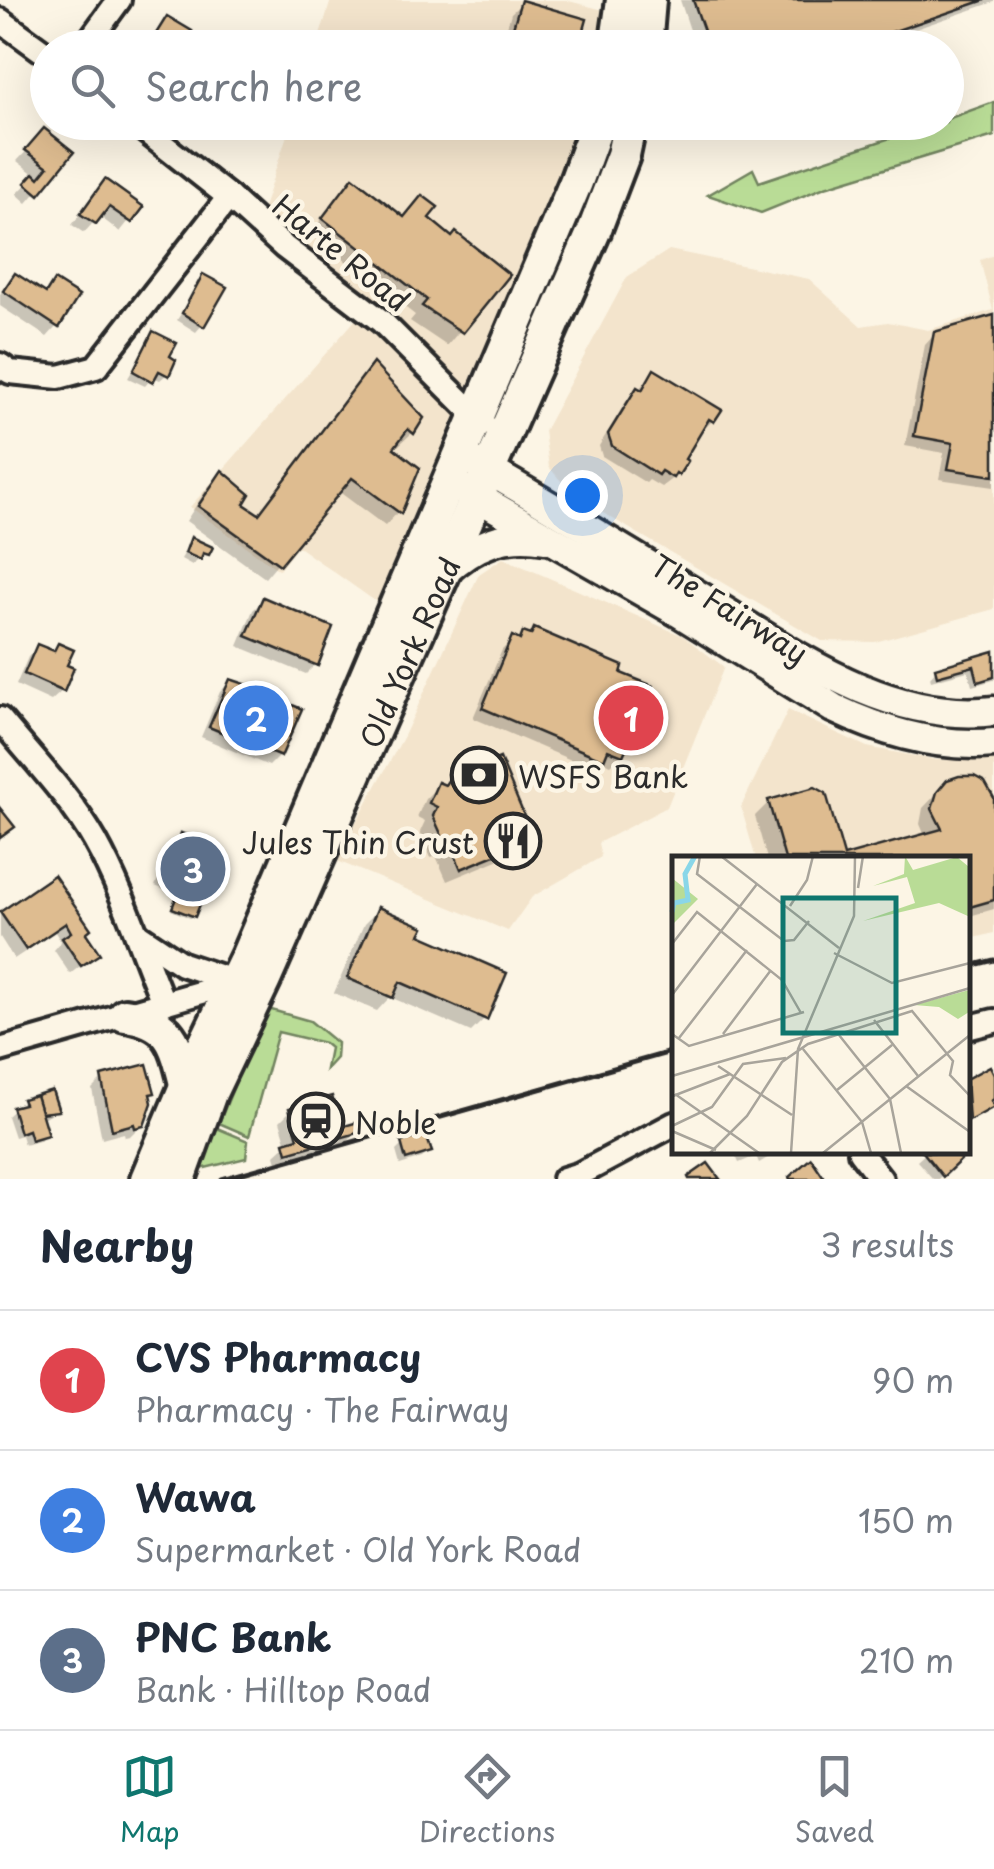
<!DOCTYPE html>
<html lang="en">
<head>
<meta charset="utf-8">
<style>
  :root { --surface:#fff; --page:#f2f2f3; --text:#1f2937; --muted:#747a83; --line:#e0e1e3; --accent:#0f766e }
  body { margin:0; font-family:"Playpen Sans",sans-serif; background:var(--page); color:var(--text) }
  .you { position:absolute; left:582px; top:495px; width:35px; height:35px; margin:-25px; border:8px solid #fff; border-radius:50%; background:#1a73e8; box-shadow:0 0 0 15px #1a73e833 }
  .badge { display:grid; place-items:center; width:65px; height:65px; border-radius:50%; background:var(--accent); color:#fff; font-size:32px; font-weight:700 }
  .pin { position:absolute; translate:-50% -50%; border:5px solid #fff; box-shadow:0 2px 10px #0006 }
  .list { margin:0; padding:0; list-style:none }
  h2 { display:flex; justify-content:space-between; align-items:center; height:130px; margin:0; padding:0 40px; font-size:42px }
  h2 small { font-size:32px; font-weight:400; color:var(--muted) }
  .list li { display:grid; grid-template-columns:65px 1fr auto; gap:30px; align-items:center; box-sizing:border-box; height:140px; padding:0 40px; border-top:2px solid var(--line) }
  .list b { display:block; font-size:38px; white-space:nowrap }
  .list p { margin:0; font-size:32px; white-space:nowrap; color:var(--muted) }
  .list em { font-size:32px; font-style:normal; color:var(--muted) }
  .icon { flex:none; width:55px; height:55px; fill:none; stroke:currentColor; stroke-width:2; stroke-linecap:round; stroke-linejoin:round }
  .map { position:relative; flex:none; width:994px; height:1179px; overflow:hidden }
  .search { position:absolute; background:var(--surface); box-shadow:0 10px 40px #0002; left:30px; right:30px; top:30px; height:110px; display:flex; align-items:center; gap:25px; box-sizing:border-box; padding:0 35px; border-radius:55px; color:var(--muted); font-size:38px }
  .sheet { height:550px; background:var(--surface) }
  nav { display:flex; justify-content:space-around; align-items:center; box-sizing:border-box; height:140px; border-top:2px solid var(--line); background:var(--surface); font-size:28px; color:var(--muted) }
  nav a { display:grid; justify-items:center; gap:5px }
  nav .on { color:var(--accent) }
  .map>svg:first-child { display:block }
  .built { fill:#f3e4cc }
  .green { fill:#b9dc96; stroke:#728460; stroke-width:2.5 }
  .shadow { fill:#0003 }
  .building { fill:#debc90; stroke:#2b2b2b; stroke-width:2.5 }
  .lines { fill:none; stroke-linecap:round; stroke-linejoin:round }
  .minor-casing { stroke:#2b2b2b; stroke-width:30 }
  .major-casing { stroke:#2b2b2b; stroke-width:35 }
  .highway-casing { stroke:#2b2b2b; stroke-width:40 }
  .minor { stroke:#fcf5e5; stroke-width:22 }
  .major { stroke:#fcf5e5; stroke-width:28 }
  .highway { stroke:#fcf5e5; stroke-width:32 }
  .rail { stroke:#2b2b2b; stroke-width:5 }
  .labels { text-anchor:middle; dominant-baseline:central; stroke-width:9; stroke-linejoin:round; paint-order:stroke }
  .street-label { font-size:30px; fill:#2b2b2b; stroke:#fcf5e5 }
  .poi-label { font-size:30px; fill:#2b2b2b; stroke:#fcf5e5; text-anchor:start }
  .inset-river { fill:none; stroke:#89d6e8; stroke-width:5 }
  .inset-road { fill:none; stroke:#a8a49b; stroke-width:2.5 }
  .view { fill:#0f766e; fill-opacity:0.15; stroke:#0f766e; stroke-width:5 }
  .inset-edge { fill:none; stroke:#2b2b2b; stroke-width:5 }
</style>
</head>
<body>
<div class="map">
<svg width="994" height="1179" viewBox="0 0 994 1179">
  <rect width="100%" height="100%" fill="#fcf5e5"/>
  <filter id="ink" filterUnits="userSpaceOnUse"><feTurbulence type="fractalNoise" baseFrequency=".01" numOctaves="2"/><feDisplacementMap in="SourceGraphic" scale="20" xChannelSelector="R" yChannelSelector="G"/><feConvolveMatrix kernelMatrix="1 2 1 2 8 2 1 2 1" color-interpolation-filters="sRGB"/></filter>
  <g filter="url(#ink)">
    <g class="built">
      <path d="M331,0H565L607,11L600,47L316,48Z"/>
      <path d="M291,123H581L575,146L382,606L300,548H296L279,570L190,507L373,300L262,211Z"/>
      <path d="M669,250L809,279L861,326L888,322L928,330L993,310L980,260L994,255V609L875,642L822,641L574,496L549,467L544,431L627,277Z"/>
      <path d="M503,558L683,636L724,667L667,807L598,843L601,857L532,897L508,931L335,860L404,736L479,574Z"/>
      <path d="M788,710L867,747L936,760L994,758V933L967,940L966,859H756L741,807Z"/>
    </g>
    <g class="green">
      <path d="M994,102V136L825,187L761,213L708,195L753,169L759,182L935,123L946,122L947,119Z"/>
      <path d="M268,1009L310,1021L337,1043L336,1058L326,1069L330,1048L324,1043L278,1032L249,1136L219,1123L264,1012Z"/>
      <path d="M217,1128L248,1141L246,1158L201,1169Z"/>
    </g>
    <g class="shadow">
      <path d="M680,0H994V2L860,48H696Z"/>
      <path d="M522,3L584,21L576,48H525L503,41L511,13Z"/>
      <path d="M35,142L71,152L27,203L17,194L35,175L17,161Z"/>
      <path d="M354,181L403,219H426L506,275L447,346L410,321L415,315L310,233Z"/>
      <path d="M96,193L140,207L120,232L99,216L84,233L72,225Z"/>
      <path d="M15,276L43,295L54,284L57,326L47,337L0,306V294Z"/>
      <path d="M204,277L202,325L196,332L177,320Z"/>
      <path d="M994,317V487L939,479L944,453L905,446L925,345L935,334Z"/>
      <path d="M154,334L167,357V374L160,380L153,377L145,386L128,378Z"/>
      <path d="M373,367L420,418L412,433L398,446L395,443L390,448L417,469L398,512L385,526L338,491L265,578L186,521L208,487L222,474L241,505L257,516Z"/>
      <path d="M655,373L712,421L702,431L700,430L678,474L661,487L649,480L646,483L602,456L599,446L627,400Z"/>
      <path d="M192,540L207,554L192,565L181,559Z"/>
      <path d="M264,600L316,664L306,674L238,646L253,610Z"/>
      <path d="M535,631L621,755L611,765L600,760L592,769L473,718L502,650L513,639L517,641L524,635L529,637Z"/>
      <path d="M58,646L62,691L51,701L16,685L28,657L38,647L51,653Z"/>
      <path d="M994,654V680L972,686L968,671L931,681L930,677L936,670Z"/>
      <path d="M230,682L279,756L269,766L201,737L220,692Z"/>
      <path d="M948,782L994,810V909L966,917V859H844L925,836L920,824L923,808Z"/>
      <path d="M439,785L531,838L517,852L447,881L436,856L431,858L420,832L425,821L417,817L425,799Z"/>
      <path d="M769,802L842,859H767L755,816Z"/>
      <path d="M182,836L208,893L190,918L171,910L177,895L155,886L171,846Z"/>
      <path d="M53,878L97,953L70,974L54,950L61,942L55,932L14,959L0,937V915Z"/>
      <path d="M378,910L417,936L485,1018L471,1032L390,997L377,1011L334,993L364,924Z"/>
      <path d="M102,1079L152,1092L148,1097L141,1125L130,1136L125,1137L124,1133L102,1139L92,1089Z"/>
      <path d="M994,1079V1100L989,1103L991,1107L966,1123V1082Z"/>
      <path d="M23,1101L56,1110L41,1119L45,1135L39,1141L24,1145L21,1135L14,1137L7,1116Z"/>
      <path d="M290,1111L339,1130L358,1131L348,1141L277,1162L275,1155L287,1144L280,1121Z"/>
      <path d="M402,1145L429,1152L422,1158L400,1165L396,1151Z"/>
      <path d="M734,1152H774V1154L759,1163L756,1156L739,1163Z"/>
      <path d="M927,1152H948L952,1156L958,1152L962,1156L938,1179H933L917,1161Z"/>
    </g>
    <g class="building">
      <path d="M521,0L587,19L579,48L512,31Z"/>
      <path d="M693,0H985L845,48H710Z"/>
      <path d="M167,16L192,31L181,48H147Z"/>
      <path d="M44,128L74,152L39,195L25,183L34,173L39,178L48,167L25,150Z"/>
      <path d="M353,177L404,217L422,195L438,207L429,218L452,237L456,232L510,275L463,333L422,306L427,300L322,218Z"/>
      <path d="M105,179L144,207L132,223L109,207L96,224L80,214Z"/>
      <path d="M15,273L46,293L54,280L79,296L59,328L3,291Z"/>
      <path d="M203,274L227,287L204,327L182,313Z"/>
      <path d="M994,315V476L948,469L953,443L914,436L934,332Z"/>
      <path d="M153,331L177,343L170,356L176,360L169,376L159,371L153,382L133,371Z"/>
      <path d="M373,363L424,418L414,434L408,429L394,448L420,468L401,514L352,478L280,565L198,506L222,470L250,494L244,504L259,514Z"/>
      <path d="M654,369L722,410L714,422L709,419L685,459L688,461L679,475L676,473L673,478L661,471L658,475L612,446L608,434L637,387L642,390Z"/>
      <path d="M191,537L213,547L209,555L203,553L201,560L185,553Z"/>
      <path d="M263,597L333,627L318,666L246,636Z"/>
      <path d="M534,628L623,666L621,673L653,686L623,756L608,750L604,760L482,708L512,636L520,640L523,632L531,635Z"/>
      <path d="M58,643L74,650L67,665L74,668L64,692L24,674L37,644L54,651Z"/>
      <path d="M994,651V677L978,682L974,666L937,676L935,668Z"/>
      <path d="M230,679L269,692L268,695L302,709L281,757L209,727Z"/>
      <path d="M500,758L534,839L461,869L450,843L446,845L433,816L437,807L429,803L438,782L445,785L449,779Z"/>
      <path d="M959,776H974L985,782L994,798V900L966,908V859H785L768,800L815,787L826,793L844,856L942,829L932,809L937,792L947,780Z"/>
      <path d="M0,808L15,827L0,838Z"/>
      <path d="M181,833L221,849L217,859L223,862L210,895L164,876Z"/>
      <path d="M54,875L91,929L86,933L100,954L81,966L62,938L71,932L66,923L26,950L0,912Z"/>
      <path d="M182,883L205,892L195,917L172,908Z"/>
      <path d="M378,907L424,927L420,935L507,973L487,1020L400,982L393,998L347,978Z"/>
      <path d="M147,1064L155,1093L150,1094L152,1103L144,1126L135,1128L134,1124L112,1130L101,1076Z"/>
      <path d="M990,1066L994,1074V1099L991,1101L994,1107L969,1121L966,1079Z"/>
      <path d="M52,1090L59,1111L41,1113L36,1095Z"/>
      <path d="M36,1095L48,1135L31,1140L28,1130L20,1133L12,1107L24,1104L22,1099Z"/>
      <path d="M332,1096L341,1127L358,1122L361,1132L287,1153L284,1142L298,1138L289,1108Z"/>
      <path d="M426,1135L432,1152L406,1160L401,1142Z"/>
      <path d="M923,1152H961L965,1156L943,1177Z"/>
      <path d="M811,1158L825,1179H790L789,1177Z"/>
      <path d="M708,1163L720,1179H689L688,1177Z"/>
    </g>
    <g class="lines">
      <g class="minor-casing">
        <g id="minor">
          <path d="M0,20L48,55"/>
          <path d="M84,48L119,0"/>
          <path d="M134,122L229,197L284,247L381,321L484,424"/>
          <path d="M0,365L10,372L59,377L96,367L229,197"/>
          <path d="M0,719C32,758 70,797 95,841C124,893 141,950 164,1004"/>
          <path d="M137,934L182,964L236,982"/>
          <path d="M966,1028L994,1021"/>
          <path d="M0,1050L237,982"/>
          <path d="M860,1152L881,1179"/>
          <path d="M564,1179L580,1174L674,1124"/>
        </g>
      </g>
      <g class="major-casing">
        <g id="major">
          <path d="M471,460C546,503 620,548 694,593C785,647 882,724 994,711"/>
          <path d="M458,486L680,613L833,708C883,732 938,748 994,743"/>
          <path d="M444,572C475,544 504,532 545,539"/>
        </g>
      </g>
      <g class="highway-casing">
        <g id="highway">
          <path d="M616,48L623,0"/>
          <path d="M645,48L649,0"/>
          <path d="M125,1015C171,1021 176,1043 186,1084"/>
          <path d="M147,1179L195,1065L247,957L576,182L598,122"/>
          <path id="s1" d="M179,1179L210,1093L264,980L594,231L623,155L630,122"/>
        </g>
      </g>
      <use href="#minor" class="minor"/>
      <use href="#major" class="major"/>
      <use href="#highway" class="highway"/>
      <g class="rail">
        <path d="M966,967L994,960"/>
        <path d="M222,1179L674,1051"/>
      </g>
    </g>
  </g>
  <defs>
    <g id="bank-ring" transform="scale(2.875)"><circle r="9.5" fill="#fcf5e5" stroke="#2b2b2b" stroke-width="1.5"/><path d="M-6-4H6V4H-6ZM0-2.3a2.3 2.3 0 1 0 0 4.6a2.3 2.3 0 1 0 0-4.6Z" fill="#2b2b2b"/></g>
    <g id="restaurant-ring" transform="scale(2.875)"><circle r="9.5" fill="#fcf5e5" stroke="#2b2b2b" stroke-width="1.5"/><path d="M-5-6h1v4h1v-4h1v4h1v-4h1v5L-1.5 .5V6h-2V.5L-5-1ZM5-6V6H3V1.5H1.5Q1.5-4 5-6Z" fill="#2b2b2b"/></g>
    <g id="station-ring" transform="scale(2.875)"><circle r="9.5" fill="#fcf5e5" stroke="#2b2b2b" stroke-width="1.5"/><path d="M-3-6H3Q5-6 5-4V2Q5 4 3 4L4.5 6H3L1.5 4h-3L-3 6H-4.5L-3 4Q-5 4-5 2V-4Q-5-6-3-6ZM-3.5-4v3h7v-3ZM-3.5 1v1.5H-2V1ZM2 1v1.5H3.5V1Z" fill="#2b2b2b"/></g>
  </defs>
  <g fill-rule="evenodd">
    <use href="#bank-ring" x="479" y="775"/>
    <use href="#restaurant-ring" x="513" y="841"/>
    <use href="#station-ring" x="316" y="1121"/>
  </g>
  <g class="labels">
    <g class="street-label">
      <text transform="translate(342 252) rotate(39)">Harte Road</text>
      <text transform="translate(730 608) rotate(32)">The Fairway</text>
      <text stroke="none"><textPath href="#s1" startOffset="575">Old York Road</textPath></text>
    </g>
    <g class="poi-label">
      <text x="518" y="775">WSFS Bank</text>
      <text x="474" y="841" text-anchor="end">Jules Thin Crust</text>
      <text x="355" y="1121">Noble</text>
    </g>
  </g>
  <g transform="translate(672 856)">
    <rect width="298" height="298" fill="#fcf5e5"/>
    <path d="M233,0L241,14L285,1L297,11L298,61L267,47L191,65L243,47L235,21L201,30L232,18ZM0,22L26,43L0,69ZM297,134V156L286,163L267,151L242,149Z" fill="#b9dc96"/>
    <path class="inset-river" d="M0,56L2,47L16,44L13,18L23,0"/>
    <path class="inset-road" d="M28,0L25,18L112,85L122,84L137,65M49,0L167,92M186,32L191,0M118,50L135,24L141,0M0,88L25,56L110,124L129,157M162,97L220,127L298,107M0,139L85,28M202,164L246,220M0,178L17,190L132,156M51,178L99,114M167,179L218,243L229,297M7,182L75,94M131,193L190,266L199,297M46,210L120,259M0,220L298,132M234,230L298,276M165,234L220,189M3,238L87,297M1,240L58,218M0,270L40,251L71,208L114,202M0,275L44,294M38,297L75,260L110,206L136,188L240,155L281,205L278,219L298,240M119,297L126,193L182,60L183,0M151,297L298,179"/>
    <path class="view" d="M111,42H224V177H111Z"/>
    <rect width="298" height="298" class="inset-edge"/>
  </g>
</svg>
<div class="you"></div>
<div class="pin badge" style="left:631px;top:718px;background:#e0444e">1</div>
<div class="pin badge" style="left:256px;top:718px;background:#3f7fe0">2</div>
<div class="pin badge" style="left:193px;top:869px;background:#5c6f8a">3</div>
<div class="search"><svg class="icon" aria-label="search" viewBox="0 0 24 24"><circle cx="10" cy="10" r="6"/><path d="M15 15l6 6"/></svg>Search here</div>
</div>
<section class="sheet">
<h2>Nearby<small>3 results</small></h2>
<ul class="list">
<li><span class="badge" style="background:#e0444e">1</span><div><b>CVS Pharmacy</b><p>Pharmacy · The Fairway</p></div><em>90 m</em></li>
<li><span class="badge" style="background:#3f7fe0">2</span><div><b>Wawa</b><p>Supermarket · Old York Road</p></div><em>150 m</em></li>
<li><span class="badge" style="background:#5c6f8a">3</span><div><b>PNC Bank</b><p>Bank · Hilltop Road</p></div><em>210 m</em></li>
</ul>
</section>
<nav>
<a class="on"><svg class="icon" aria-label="map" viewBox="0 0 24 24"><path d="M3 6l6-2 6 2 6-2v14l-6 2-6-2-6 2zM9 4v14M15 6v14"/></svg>Map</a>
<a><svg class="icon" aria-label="directions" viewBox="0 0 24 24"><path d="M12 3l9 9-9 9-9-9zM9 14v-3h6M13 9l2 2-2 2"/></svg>Directions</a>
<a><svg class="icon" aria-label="saved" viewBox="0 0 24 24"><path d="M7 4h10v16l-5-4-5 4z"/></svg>Saved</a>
</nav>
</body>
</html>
